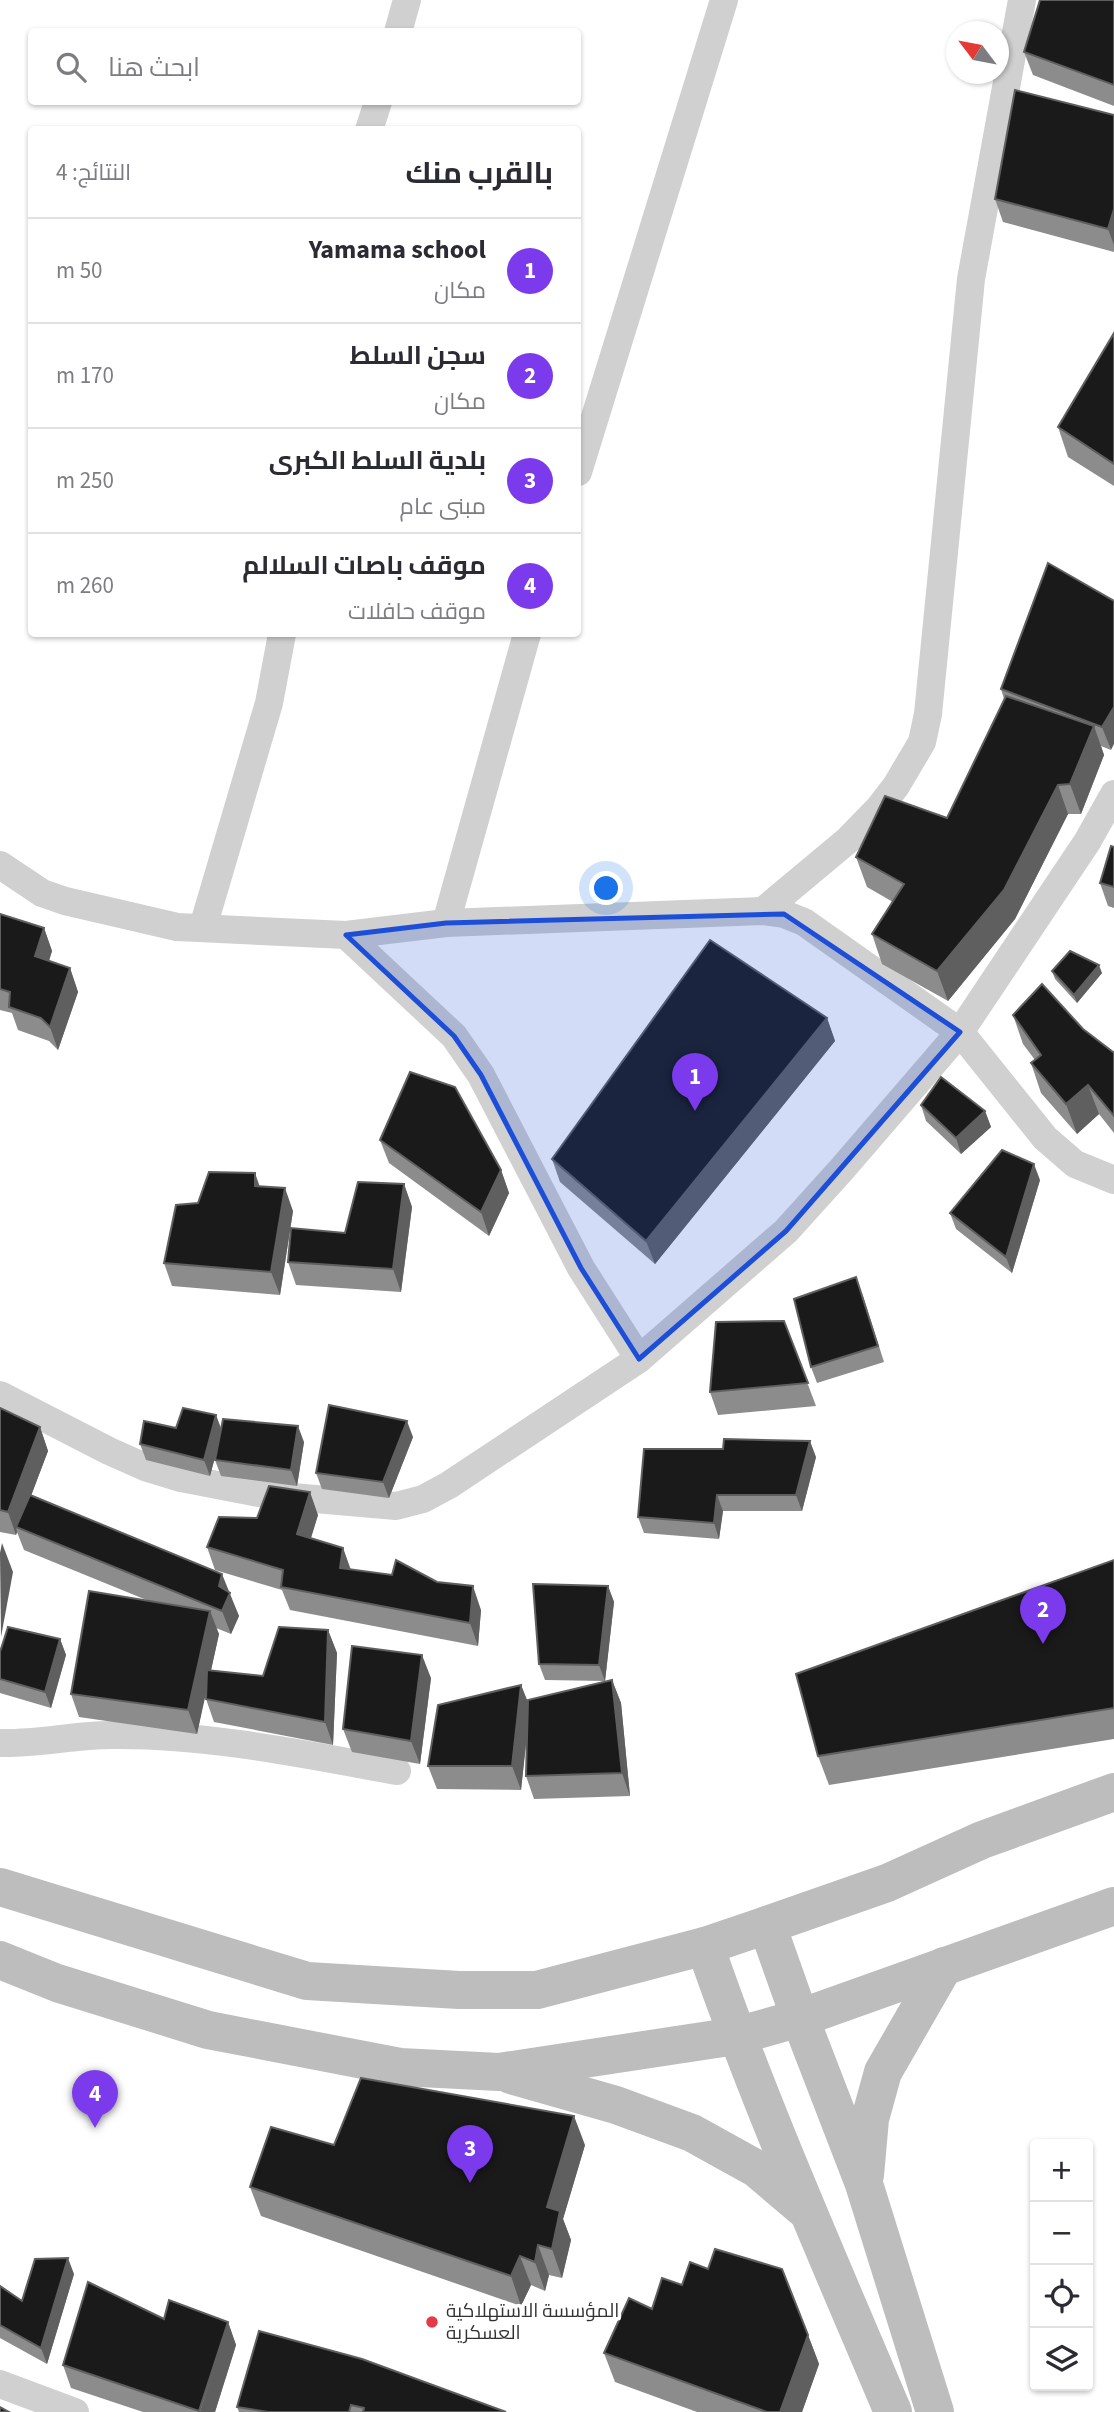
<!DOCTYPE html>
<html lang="ar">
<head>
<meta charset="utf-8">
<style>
  :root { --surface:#fff; --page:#f2f2f3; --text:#2b2b33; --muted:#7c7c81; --line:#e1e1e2; --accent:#7c3aed }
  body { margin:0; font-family:"Source Sans 3",Cairo,sans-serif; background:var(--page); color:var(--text); direction:rtl }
  .controls { position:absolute; right:21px; bottom:21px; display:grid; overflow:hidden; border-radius:7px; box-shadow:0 2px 5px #0004 }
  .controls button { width:63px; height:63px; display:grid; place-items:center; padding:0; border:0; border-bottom:2px solid var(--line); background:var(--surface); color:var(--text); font:35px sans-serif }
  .compass { position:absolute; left:946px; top:21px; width:63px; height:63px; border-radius:50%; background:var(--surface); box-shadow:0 2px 5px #0004; rotate:302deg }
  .you { position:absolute; left:607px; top:889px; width:24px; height:24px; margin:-18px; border:5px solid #fff; border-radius:50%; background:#1a73e8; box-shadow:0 0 0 10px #1a73e833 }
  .badge { display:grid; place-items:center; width:46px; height:46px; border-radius:50%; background:var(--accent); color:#fff; font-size:23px; font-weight:700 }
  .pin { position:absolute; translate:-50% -58px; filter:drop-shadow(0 2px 4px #0008) }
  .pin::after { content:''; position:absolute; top:37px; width:24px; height:21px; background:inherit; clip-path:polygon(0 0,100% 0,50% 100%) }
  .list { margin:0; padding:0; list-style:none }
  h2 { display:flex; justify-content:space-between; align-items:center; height:91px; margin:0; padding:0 28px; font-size:30px }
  h2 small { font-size:23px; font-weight:400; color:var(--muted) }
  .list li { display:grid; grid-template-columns:46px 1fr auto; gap:21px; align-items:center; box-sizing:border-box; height:105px; padding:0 28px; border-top:2px solid var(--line) }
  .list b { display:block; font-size:26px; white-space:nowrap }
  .list p { margin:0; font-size:23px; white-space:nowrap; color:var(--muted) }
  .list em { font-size:23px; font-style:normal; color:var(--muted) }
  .icon { flex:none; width:38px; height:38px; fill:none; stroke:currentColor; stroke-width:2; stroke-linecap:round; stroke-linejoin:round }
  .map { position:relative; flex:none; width:1114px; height:2412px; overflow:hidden; direction:ltr }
  .search { position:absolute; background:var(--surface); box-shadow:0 2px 5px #0004; left:28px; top:28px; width:553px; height:77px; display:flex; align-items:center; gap:18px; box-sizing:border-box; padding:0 24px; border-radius:7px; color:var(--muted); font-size:26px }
  .panel { position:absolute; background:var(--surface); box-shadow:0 2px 5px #0004; left:28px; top:126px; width:553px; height:511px; border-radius:7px; direction:rtl }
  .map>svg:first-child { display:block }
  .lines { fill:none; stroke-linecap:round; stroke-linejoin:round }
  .street { stroke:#d0d0d0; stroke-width:28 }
  .secondary { stroke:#bdbdbd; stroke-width:38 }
  .wall { fill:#8c8c8c }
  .shaded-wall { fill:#5f5f5f }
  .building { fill:#1a1a1a; stroke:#5f5f5f; stroke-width:2 }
  .marked { fill:#1d4ed8; fill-opacity:0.2; stroke:#1d4ed8; stroke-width:5; stroke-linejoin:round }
  .poi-dot { fill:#e63946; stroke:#fff; stroke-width:2.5 }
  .labels { text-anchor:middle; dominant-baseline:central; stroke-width:7; stroke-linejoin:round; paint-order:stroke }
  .poi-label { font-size:19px; fill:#333; stroke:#fff; text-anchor:start }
</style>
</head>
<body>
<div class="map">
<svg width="1114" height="2412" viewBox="0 0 1114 2412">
  <rect width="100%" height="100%" fill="#fff"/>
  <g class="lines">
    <g class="street">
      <path d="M398,32L407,0"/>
      <path d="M369,130L378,102"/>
      <path d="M578,472L724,0"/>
      <path d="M0,865L42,893L65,901L177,927L346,935L446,923L763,911L784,914L804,922L960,1032L1045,1138L1075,1164L1114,1180"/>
      <path d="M763,911L848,840L879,808L896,786L922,742L928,714L971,279L1022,0"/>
      <path d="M446,923L527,634"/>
      <path d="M203,927L269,703L282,634"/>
      <path d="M346,935L454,1036L481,1075L581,1268L639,1359"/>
      <path d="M0,1395L109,1451L145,1467L181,1478L269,1495L396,1506L423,1499L449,1485L639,1359L786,1231L842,1169L960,1032L1087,842L1114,794"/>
      <path d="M0,1743C38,1744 74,1735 112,1735C208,1734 303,1754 397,1771"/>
      <path d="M0,2384L75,2412"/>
    </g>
    <g class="secondary">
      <path d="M0,1887L307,1981L459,1990H537L705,1946L767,1925L887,1883L982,1840L1114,1792"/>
      <path d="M767,1925L800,2018L864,2184L935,2412"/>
      <path d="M705,1946C760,2105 828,2258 893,2412"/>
      <path d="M0,1960L57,1983L208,2030L400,2067L499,2072L736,2036L800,2018L1114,1906"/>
      <path d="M511,2075L616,2105L692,2133L757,2169L803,2208"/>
      <path d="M865,2175L870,2119L883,2072L944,1966"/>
    </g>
  </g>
  <g class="wall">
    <path d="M1114,0V106L1033,75L1024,52Z"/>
    <path d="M1114,115V252L1003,222L995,199Z"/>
    <path d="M1114,333V486L1068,457L1058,427Z"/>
    <path d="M1048,563L1111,750L1101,746L1104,755L1081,814H1068L1015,919L948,1001L882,964L872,934L893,902L867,887L856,857L947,818L1004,699L1001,689Z"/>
    <path d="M1114,847V908L1108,906L1100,883Z"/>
    <path d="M0,914L44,928L52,951L49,961L70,968L78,992L58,1050L49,1041L18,1030L12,1013L0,1010Z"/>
    <path d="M1052,971L1102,973L1077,1003L1055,979Z"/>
    <path d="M1013,1015L1083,1029L1113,1052H1114V1133L1099,1114L1077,1134L1041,1093L1031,1063L1035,1060L1023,1044Z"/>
    <path d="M827,1018L835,1041L655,1264L560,1182L552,1159Z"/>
    <path d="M921,1105L985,1111L991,1127L961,1154L926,1121Z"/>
    <path d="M380,1140L501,1170L509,1193L489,1236L389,1163Z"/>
    <path d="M1040,1180L1012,1273L956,1229L950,1213Z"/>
    <path d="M404,1184L412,1207L401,1292L296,1285L288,1262L345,1233Z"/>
    <path d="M260,1187L293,1211L280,1295L172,1286L164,1263L198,1203Z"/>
    <path d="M862,1293L884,1362L817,1383L811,1367Z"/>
    <path d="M784,1321L816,1406L718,1415L710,1392Z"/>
    <path d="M0,1408L40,1427L48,1451L31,1495L228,1592L239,1616L231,1634L216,1628L219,1634L211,1670L263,1676L328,1630L337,1653L333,1745L214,1722L206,1699V1689L197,1734L79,1717L71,1694L149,1601L24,1550L17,1532L16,1535L0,1532Z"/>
    <path d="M216,1415L221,1430L304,1442L297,1486L221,1476L215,1460L217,1449L210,1476L146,1460L140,1444L176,1428Z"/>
    <path d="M413,1437L389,1498L322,1489L316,1473Z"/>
    <path d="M816,1457L802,1511H723L719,1539L644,1533L638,1517Z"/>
    <path d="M318,1515L311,1538L343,1548L351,1570L481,1610L478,1646L290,1610L282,1590L215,1570L207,1547L257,1518Z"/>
    <path d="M1114,1560V1739L829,1785L818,1756Z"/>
    <path d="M608,1586L614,1602L605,1681L545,1680L539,1664Z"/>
    <path d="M60,1639L66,1655L51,1708L0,1693V1652Z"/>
    <path d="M431,1678L420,1764L352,1752L343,1729Z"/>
    <path d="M612,1680L621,1703L630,1796L534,1799L526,1776L527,1732L521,1790L437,1789L428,1766L521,1685L528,1702Z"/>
    <path d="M334,2145H585L563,2219L571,2240L562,2278L549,2275L545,2291L531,2285L521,2306L261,2216L250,2187Z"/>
    <path d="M74,2274L47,2364L0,2338V2286L22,2301Z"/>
    <path d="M652,2309L808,2335L819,2364L802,2412H697L615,2382L604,2353Z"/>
    <path d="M164,2319L228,2322L236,2345L215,2412H143L71,2388L63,2365Z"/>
    <path d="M259,2331L506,2412H239L237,2407Z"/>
  </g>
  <g class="shaded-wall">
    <path d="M1114,209V245L1108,229Z"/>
    <path d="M1114,707V744L1111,750L1102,727Z"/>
    <path d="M1094,726L1104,755L1081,814L1070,784Z"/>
    <path d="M1058,785L1068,814L1015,919L948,1001L937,971Z"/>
    <path d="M44,928L52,951L43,980L35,956Z"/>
    <path d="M1099,965L1102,973L1077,1003L1074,995Z"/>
    <path d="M70,968L78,992L58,1050L50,1027Z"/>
    <path d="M827,1018L835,1041L655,1264L646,1241Z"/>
    <path d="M1088,1085L1099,1114L1077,1134L1066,1104Z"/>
    <path d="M985,1111L991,1127L961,1154L956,1138Z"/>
    <path d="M1034,1164L1040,1180L1012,1273L1006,1257Z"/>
    <path d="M501,1170L509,1193L489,1236L481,1212Z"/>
    <path d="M255,1173L263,1196L255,1186Z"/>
    <path d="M404,1184L412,1207L401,1292L393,1269Z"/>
    <path d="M285,1188L293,1211L280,1295L271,1272Z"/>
    <path d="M216,1415L222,1431L210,1476L204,1460Z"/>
    <path d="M407,1421L413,1437L389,1498L383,1482Z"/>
    <path d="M298,1426L304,1442L297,1486L291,1470Z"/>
    <path d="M40,1427L48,1451L19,1528L16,1527L17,1532L16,1535L8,1512Z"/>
    <path d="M810,1441L816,1457L802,1511L796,1495Z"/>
    <path d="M310,1492L318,1515L305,1557L297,1534Z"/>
    <path d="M717,1495L723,1511L719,1539L714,1523Z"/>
    <path d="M2,1543L13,1572L1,1637L0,1553Z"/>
    <path d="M343,1548L351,1571L340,1568Z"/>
    <path d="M222,1574L239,1616L231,1634L222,1611L219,1586Z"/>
    <path d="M473,1586L481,1610L478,1646L470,1623Z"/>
    <path d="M608,1586L614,1602L605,1681L599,1665Z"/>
    <path d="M210,1611L219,1634L197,1734L188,1710Z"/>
    <path d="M328,1630L337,1653L333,1745L325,1722Z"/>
    <path d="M60,1639L66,1655L51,1708L45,1692Z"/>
    <path d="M422,1655L431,1678L420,1764L411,1741Z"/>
    <path d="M612,1680L621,1703L630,1796L622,1773Z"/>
    <path d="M521,1685L530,1708L521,1790L512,1766Z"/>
    <path d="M574,2116L585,2145L563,2219L571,2240L562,2278L552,2249L547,2207Z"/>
    <path d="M538,2245L549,2275L545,2291L535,2262Z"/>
    <path d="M520,2256L531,2285L521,2306L511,2276Z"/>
    <path d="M68,2258L74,2274L47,2364L41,2348Z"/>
    <path d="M228,2322L236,2345L215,2412H200Z"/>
    <path d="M808,2335L819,2364L802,2412H780Z"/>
  </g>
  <g class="building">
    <path d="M1040,0H1114V85L1024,52Z"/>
    <path d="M1015,90L1114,115V209L1108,229L995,199Z"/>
    <path d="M1114,333V464L1058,427Z"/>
    <path d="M1048,563L1114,601V707L1102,727L1001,689Z"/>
    <path d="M1006,696L1094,726L1070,784L1058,785L1004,890L937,971L872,934L904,884L856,857L885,796L947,818Z"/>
    <path d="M1111,846L1114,847V887L1100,883Z"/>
    <path d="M0,914L44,928L35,956L70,968L50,1027L41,1018L9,1007L10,992L0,989Z"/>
    <path d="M710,940L827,1018L646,1241L552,1159Z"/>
    <path d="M1070,951L1099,965L1074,995L1052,971Z"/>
    <path d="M1042,984L1083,1029L1113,1052H1114V1116L1088,1085L1066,1104L1031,1063L1041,1055L1013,1015Z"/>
    <path d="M410,1072L455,1087L501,1170L481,1212L380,1140Z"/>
    <path d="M941,1077L985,1111L956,1138L921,1105Z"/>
    <path d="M1002,1150L1034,1164L1006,1257L950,1213Z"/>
    <path d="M209,1172L255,1173V1186L285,1188L271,1272L164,1263L176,1205L198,1203Z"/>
    <path d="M358,1182L404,1184L393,1269L288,1262L291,1228L345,1233Z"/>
    <path d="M856,1277L878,1346L811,1367L794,1299Z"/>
    <path d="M784,1321L808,1383L710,1392L716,1322Z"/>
    <path d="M329,1405L407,1421L383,1482L316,1473Z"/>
    <path d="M0,1408L40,1427L8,1512L0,1510Z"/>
    <path d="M183,1408L216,1415L204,1460L140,1444L144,1421L176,1428Z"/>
    <path d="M223,1419L298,1426L291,1470L215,1460Z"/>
    <path d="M724,1439L810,1441L796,1495H717L714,1523L638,1517L644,1449H723Z"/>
    <path d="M269,1486L310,1492L297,1534L343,1548L340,1568L392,1575L396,1560L437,1582L473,1586L470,1623L281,1587L283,1570L207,1547L219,1517L257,1518Z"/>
    <path d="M30,1495L222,1574L219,1586L230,1593L222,1611L16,1527Z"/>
    <path d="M1114,1560V1708L818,1756L796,1674Z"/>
    <path d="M533,1584L608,1586L599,1665L539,1664Z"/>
    <path d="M89,1591L210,1611L188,1710L71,1694Z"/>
    <path d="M8,1627L60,1639L45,1692L0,1679V1652Z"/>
    <path d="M279,1627L328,1630L325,1722L206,1699L207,1670L263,1676Z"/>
    <path d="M352,1646L422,1655L411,1741L343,1729Z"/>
    <path d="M612,1680L622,1773L526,1776L528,1700Z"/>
    <path d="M521,1685L512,1766H428L438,1705Z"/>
    <path d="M361,2078L574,2116L547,2207L560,2211L552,2249L538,2245L535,2262L520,2256L511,2276L250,2187L271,2127L334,2145Z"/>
    <path d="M715,2249L782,2269L808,2335L780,2412H767L604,2353L629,2298L652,2309L662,2278L682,2285L690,2262L708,2269Z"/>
    <path d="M68,2258L41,2348L0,2325V2286L22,2301L35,2259Z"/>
    <path d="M88,2282L164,2319L169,2300L228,2322L199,2411L63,2365Z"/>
    <path d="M259,2331L362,2359L506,2412H363L364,2408L351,2405L349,2412H268L237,2407Z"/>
    <path d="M0,2407L9,2412H0Z"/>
  </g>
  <path class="marked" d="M784,914L960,1032L786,1231L639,1359L581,1268L481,1075L454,1036L346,935L446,923Z"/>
  <circle class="poi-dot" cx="432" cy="2322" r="7"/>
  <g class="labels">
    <g class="poi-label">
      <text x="446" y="2311">المؤسسة الاستهلاكية<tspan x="446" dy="22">العسكرية</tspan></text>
    </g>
  </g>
</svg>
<div class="controls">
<button>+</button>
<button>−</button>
<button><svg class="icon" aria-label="locate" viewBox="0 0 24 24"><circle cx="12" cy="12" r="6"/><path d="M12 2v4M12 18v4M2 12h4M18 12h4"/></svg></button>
<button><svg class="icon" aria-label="layers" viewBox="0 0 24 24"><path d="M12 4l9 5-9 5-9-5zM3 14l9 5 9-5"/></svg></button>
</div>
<svg class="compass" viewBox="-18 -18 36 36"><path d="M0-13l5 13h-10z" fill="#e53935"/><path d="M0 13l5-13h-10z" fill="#7c7c81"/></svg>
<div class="you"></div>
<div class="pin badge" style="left:695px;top:1111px">1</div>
<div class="pin badge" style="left:1043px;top:1644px">2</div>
<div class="pin badge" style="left:470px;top:2183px">3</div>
<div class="pin badge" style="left:95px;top:2128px">4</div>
<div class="search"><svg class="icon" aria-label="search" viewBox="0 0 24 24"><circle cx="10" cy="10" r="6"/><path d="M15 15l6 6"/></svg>ابحث هنا</div>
<section class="panel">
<h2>بالقرب منك<small>النتائج: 4</small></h2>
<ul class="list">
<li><span class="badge">1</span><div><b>Yamama school</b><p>مكان</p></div><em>50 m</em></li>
<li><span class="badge">2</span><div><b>سجن السلط</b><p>مكان</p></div><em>170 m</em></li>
<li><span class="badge">3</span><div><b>بلدية السلط الكبرى</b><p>مبنى عام</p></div><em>250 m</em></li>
<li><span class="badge">4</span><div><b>موقف باصات السلالم</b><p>موقف حافلات</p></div><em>260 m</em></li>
</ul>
</section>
</div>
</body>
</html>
